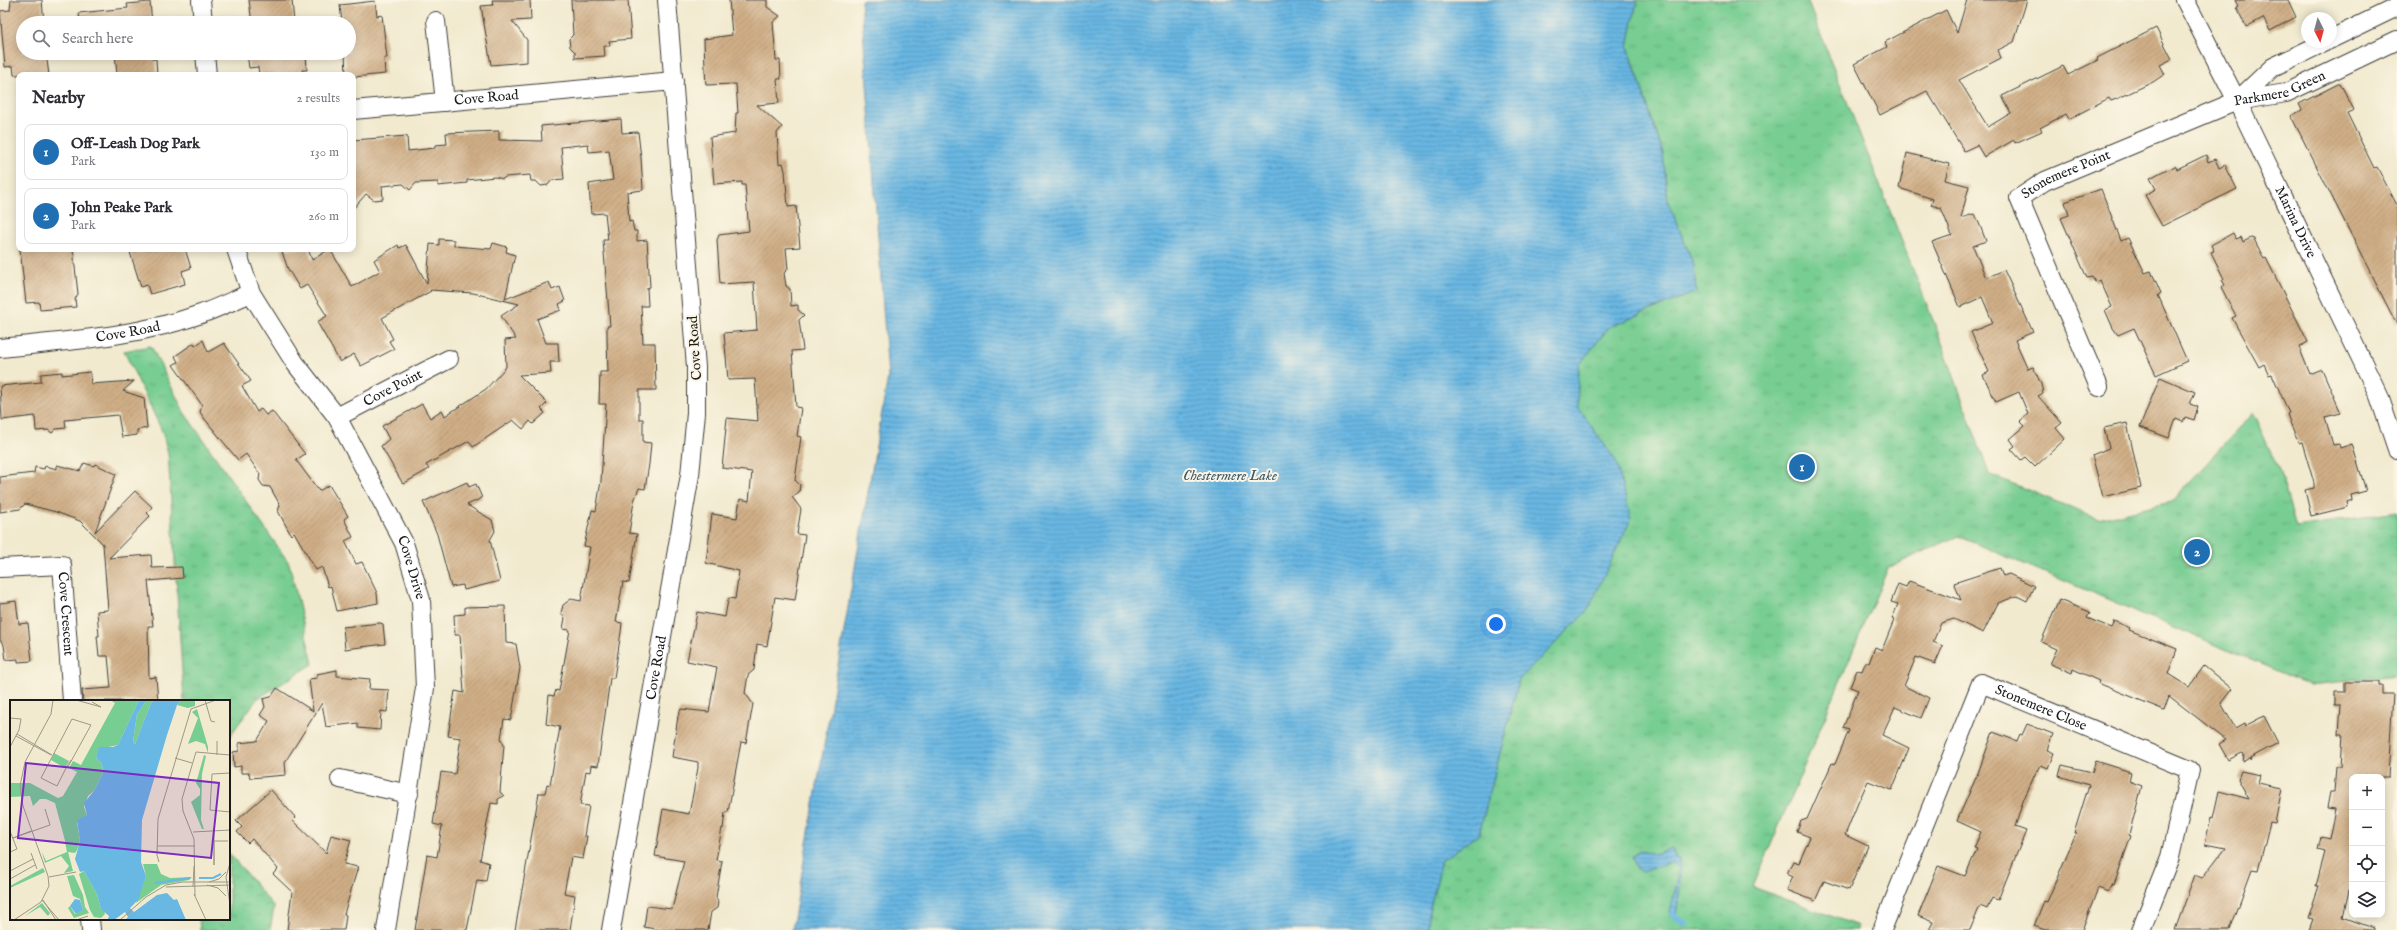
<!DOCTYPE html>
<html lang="en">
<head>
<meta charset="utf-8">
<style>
  :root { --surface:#fff; --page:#f2f2f3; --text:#2b2b33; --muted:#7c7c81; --line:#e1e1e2; --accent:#1f6fb2 }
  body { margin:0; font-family:"IM FELL English",serif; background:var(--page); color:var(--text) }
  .controls { position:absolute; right:12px; bottom:12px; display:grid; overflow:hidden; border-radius:8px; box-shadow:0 2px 10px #0003 }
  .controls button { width:36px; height:36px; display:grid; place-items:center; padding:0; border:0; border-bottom:1px solid var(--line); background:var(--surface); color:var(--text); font:20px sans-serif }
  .compass { position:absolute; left:2301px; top:12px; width:36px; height:36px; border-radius:50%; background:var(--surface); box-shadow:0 2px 10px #0003; rotate:174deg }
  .you { position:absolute; left:1496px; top:624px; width:14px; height:14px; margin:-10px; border:3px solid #fff; border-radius:50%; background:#1a73e8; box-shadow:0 0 0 6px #1a73e833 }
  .badge { display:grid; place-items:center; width:26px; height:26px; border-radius:50%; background:var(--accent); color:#fff; font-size:13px; font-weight:700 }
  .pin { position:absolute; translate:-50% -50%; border:2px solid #fff; box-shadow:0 1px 4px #0006 }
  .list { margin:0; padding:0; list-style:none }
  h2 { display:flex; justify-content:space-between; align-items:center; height:52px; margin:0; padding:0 16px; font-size:17px }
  h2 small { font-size:13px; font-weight:400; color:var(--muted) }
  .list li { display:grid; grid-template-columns:26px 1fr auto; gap:12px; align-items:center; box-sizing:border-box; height:56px; margin:0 8px 8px; padding:0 8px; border:1px solid var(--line); border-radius:8px }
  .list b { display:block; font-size:15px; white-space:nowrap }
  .list p { margin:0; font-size:13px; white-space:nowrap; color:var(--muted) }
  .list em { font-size:13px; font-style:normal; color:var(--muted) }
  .icon { flex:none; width:22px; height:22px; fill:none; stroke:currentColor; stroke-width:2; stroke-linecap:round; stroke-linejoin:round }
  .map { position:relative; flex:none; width:2397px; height:930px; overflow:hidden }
  .search { position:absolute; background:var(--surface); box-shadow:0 2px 10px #0003; left:16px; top:16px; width:340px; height:44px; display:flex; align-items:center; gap:10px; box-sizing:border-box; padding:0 14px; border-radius:22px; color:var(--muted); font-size:15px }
  .panel { position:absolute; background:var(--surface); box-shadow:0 2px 10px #0003; left:16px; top:72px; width:340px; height:180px; border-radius:8px }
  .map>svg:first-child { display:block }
  .park { fill:url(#park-tufts); stroke:#4a7457 }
  .water { fill:url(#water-rules); stroke:#426a80 }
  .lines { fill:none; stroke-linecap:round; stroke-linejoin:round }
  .stream { stroke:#69b7e3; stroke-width:5.5 }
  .building { fill:url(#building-hatch) }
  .street-casing { stroke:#3c3b37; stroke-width:20 }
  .street { stroke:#fff; stroke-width:18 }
  .labels { text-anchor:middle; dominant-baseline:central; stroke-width:4; stroke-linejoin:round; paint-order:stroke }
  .street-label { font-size:14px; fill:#1c1c1c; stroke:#fcf5e5 }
  .water-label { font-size:15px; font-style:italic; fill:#3b5a6c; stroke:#fcf5e5 }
  .inset-river { fill:none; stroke:#69b7e3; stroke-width:2 }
  .inset-road { fill:none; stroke:#9c9887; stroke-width:1 }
  .view { fill:#7b2cbf; fill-opacity:0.15; stroke:#7b2cbf; stroke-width:2 }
  .inset-edge { fill:none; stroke:#1c1c1c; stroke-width:2 }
</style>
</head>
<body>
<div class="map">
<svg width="2397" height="930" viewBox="0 0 2397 930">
  <defs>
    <pattern id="park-tufts" width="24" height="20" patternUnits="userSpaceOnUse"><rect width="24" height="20" fill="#77cd92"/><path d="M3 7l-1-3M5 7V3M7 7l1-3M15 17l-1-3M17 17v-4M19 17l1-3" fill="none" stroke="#66af7d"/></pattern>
    <pattern id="water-rules" width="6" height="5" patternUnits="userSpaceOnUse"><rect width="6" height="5" fill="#69b7e3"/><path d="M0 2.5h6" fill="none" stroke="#5694b7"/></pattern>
    <pattern id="building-hatch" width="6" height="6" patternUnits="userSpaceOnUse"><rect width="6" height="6" fill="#cfae86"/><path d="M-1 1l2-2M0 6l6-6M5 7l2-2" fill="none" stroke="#b19573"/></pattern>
  </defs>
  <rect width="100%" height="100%" fill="#fcf5e5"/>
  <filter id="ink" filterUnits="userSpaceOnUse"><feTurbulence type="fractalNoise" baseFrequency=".025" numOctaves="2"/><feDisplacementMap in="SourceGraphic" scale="8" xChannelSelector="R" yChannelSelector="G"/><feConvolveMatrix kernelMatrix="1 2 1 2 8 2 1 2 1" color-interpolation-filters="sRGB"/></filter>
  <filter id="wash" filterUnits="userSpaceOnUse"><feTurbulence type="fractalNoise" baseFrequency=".012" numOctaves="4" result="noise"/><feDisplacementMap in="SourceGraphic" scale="16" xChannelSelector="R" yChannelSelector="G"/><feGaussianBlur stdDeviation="0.9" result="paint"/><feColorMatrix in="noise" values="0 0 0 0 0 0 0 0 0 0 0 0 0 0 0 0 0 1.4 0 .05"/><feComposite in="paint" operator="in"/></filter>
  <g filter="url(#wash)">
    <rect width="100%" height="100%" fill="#f1eacf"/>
    <g class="park">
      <path d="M1637,0H1807L1942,343L1989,474L2098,519L2171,502L2253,413L2280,472L2296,527L2397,512V676L2310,685L1958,536L1888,568L1753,887L1858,926L1856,930H1428L1429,912L1442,860L1479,834L1519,680L1588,610L1616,461L1577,406L1579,365L1609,327L1696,292L1694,265L1668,202L1663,153L1628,46Z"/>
      <path d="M151,346L184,412L289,563L313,664L257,699L229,737V701H184L168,453L162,431L124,351Z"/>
      <path d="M229,853L274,907L270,930H200L199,919H229Z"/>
    </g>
    <g class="water">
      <path d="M861,0H1637L1628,47L1663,153L1668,202L1694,265L1696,292L1609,327L1579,365L1577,406L1616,461L1631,519L1588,610L1519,680L1479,834L1442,860L1429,912L1428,930H792L888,377Z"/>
      <path d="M1672,849L1675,857L1679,858C1681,877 1680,895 1676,914L1670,913L1678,877L1676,866L1671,862L1643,872L1636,868L1632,857L1640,851L1654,854Z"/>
    </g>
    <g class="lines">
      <path class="stream" d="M1673,914L1686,924"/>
    </g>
    <g id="blocks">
      <g class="building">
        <path d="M11,0H42L44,23H23V53H46L49,75H14L13,66L5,67L0,11L10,10Z"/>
        <path d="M249,0H292L294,23H252Z"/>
        <path d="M492,0H530L531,20L512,21L527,40V62L491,65L481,6L493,5Z"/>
        <path d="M571,0H628L631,39L609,41L610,46H604L605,56L575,58V52L570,47L569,39L573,35Z"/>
        <path d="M729,0H767V7L780,16L773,22L776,60H780L781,79H777L779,103L757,105L782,127L777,133L779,164L783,163L785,171L788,207L796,206L800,247L786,248L788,269L784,273L786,286L790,289L791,306L798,305V310L804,315L799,320L803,350L792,351L796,407L801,408L797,436L801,437L795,480L800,485L799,492L792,497L801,509L797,534L805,535L795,600L775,597L767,646L757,644L754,670L748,675L745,693L753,704L746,743L741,742L728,812H725L723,829L722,828L716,860L722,861L716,897L718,902L717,908L711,912L708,930H661L644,927L647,906L672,909L684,861L655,856L663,809L689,814L698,768V762L672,757L678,716L681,709L709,712L717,667L687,661L696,618L697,612L725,617L728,600L729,598L735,599L739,571L706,563L712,514L737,518L740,499L749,501L752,472L722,468L727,418L758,421L755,379L728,380L724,333L757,330L754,282L720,284L717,240L719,235L749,231L745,185H742V182L714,184L710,137L735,133L736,113H738L736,84L706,85L705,69L704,39L732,35Z"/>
        <path d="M1967,0H2027L2014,42L1998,50L2001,58L1959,80L1988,127L2011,113L2002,96L2063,66L2068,75L2098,60L2097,58L2156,28L2172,59L2160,65L2165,74L2153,82L2119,98L2111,101L2109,98L2069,119L2066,114L2040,128L2042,131L2015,143L2014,140L1984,157L1977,145L1964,151L1927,91L1880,115L1854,64L1887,47L1885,42L1946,10L1957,33Z"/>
        <path d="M2236,0H2288L2296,17L2270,31L2263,18L2246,27L2237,8L2239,7Z"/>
        <path d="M375,1L377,16L382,15L387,58H384L385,74L353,77V75H346L345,53H349V23H342L340,5Z"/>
        <path d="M150,2L152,23H80L79,13L128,8L127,4Z"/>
        <path d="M115,53H151L152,59H156L157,75H117Z"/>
        <path d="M247,53H306L307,70H302L303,75L259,74L258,67L249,68Z"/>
        <path d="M2340,83L2354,110L2347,113L2374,168L2377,167L2397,205V325L2291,116L2302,110L2299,104Z"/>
        <path d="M621,119L622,133L638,132L641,158L643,190L627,192L629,222L632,221L634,231H637V241L647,240L650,287L647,288L648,306H641L643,343H655L656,390H639V419H643V442L651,443L649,464L645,489L639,488L634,501L629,533L637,534L629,583L623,582L616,622L622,623L621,632L614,678H610L598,766L591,765L590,772L586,771L580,805L589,806L584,836H587L583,859L571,857L564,893L575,895L570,930H515L539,793H545L547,784L550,785L560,727L546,724L549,695L554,696L556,690L559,691L570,630L563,629L565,618L561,613L563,605L571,599L581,601L590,547L584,546L592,510L596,511L601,481L606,404H599L600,372H608L607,338V326H610L603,240H608L605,213L591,214L589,184L613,180L609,150L589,152L588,144L561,147L564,179L552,180L548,185L541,186L536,181H531L530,175L505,177L503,179L495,177L467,180V183L438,186V182L416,183L410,190L403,184L382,186L383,199L374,200L366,194L353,209V140L407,136L408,151L435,148V145L447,144L446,133L499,131V140L542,141L541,126Z"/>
        <path d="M1907,153L1949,164L1945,180L1969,186L1961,218L1974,214L1979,223L1986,241L1973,246L1986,278L2004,270L2033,332L2015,340L2028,369L2033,367L2041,384L2043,393L2038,396L2062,423L2056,428L2065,439L2035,467L2025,457L2021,460L2011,449L2015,446L2010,439L2025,426L2020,421L2028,414L2019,392L1996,402L1983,375L1989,372L1971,332L1993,323L1982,297L1960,307L1932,242L1952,235L1941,208L1931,205L1933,199L1899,188Z"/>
        <path d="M2206,155L2208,162L2215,159L2219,168L2225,165L2237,189L2162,226L2145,195L2156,189L2150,178L2167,169L2168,170L2175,166L2177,169Z"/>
        <path d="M2101,189L2121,241L2128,238L2145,273L2151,271L2161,293L2158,295L2187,361L2156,375L2134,328L2118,335L2113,328L2105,310L2112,307L2100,280L2095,282L2092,277L2087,278L2061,218L2069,215L2065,202Z"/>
        <path d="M2233,233L2236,239L2241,237L2243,242L2251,238L2254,239L2264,259L2266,258L2308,342L2299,347L2310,374L2322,369L2341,413L2325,417L2333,445L2339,444L2340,448L2352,444L2366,491L2351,495L2352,500L2347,502L2348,507L2311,516L2305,490L2314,488V483L2302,442L2299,443L2291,425L2287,414L2289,413L2272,374L2269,375L2264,364L2259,367L2232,318L2236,316L2221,287L2225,285L2222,280L2224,279L2211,252L2214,251L2211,245Z"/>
        <path d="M439,239L454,240V246L491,249L493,243L507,247L506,252L515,255L505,299L549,282L552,290L560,287L565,301L559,304L561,310L537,319L546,343H558L559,362H550L551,373L519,375L547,403L541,409L545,413L533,424L530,421L523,429L513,420L473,447L469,441L426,465L429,469L403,484L381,446L389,439L382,426L422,404L430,418L442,410L445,416L486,389L506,367L505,340L516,339L501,316L519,304L473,293L430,290L431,291L382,318L393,339L389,341L394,349L361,366L354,354L340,362L317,322L327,316L307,285L300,289L288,269L281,249H308L312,260L330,249L352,287L380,271L374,260L398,245L399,248L406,245L427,284L430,244L439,245Z"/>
        <path d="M20,249H73L78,294L75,299L76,307L40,310L39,302L26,303Z"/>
        <path d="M129,249H185L191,268L182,271L185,284L150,294L147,285L141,287Z"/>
        <path d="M203,340L208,352L224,343L251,381L242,386L257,412L261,409L266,415L272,411L305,454L296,460L319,491L329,485L348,516L344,519L353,537L345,541L356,564L362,562L377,593L378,603L337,611L331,586L328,587L322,567L316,570L294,532L291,535L278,511L280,505L270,487L263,486L259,480L260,474L246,454L238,460L204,418L200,412L202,405L173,365L178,362L175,356L194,343L195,346Z"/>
        <path d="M62,372V375L90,372L91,384L134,381L123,391L144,398L147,428L137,430V435L122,437L118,415L65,420L66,428L56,429L52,433L48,430L36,431L35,416L2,420L0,386L41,382V374Z"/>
        <path d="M2160,377L2195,392L2190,404L2198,407L2194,420L2185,417L2183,422L2176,419L2169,438L2140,427Z"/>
        <path d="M2127,423L2141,488L2103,497L2092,455L2109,448L2104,428Z"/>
        <path d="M84,463L94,466L95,464L116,474L95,532L135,491L152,507L147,513L150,516L109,558L151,555L152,568L182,567L183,578L148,581L153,626H148L149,678L156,677L158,701H83L82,690L111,688L108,656H99L97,636H99L97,611L108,610L103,544L80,521L56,512L25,504L20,509L0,512V477L34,473L35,467L44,469L45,466L57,469V465L80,471Z"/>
        <path d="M467,482L469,487L476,484L482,498L467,505L492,520L495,531L490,540L500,581L464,590L463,585L451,587L437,534L423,502Z"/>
        <path d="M2000,568L2003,576L2009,574L2034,586L2027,601L2017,596L1998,603L1983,633L1954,619L1941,623L1933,642L1943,646L1935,664L1916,657L1904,686L1929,698L1921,718L1895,707L1882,735L1909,748L1892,790L1868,781L1858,803L1845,835L1868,846L1849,890L1824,881L1815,901L1787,890L1793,877L1787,874L1793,861L1799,863L1810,837L1797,832L1801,821L1807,819L1832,763L1835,764L1849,730L1843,728L1858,690L1850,687L1857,670L1862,671L1866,661L1869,663L1875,647L1882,650L1894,620L1892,619L1898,604L1891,602L1898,584L1906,587L1909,581L1961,600L1954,583Z"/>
        <path d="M2059,600L2090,612L2087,618L2112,628L2115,621L2130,628L2129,630L2177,649L2168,674L2189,687L2204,666L2232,689L2221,703L2235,728L2244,723L2245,726L2264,716L2278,743L2250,758L2251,760L2249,758L2243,762L2244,754L2242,753L2228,760L2219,744L2226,740L2169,696L2164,710L2098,683L2099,681L2073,669L2072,673L2050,664L2057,649L2041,642Z"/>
        <path d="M16,601L19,624L28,623L32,661L18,662V659L6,660L4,645L0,640V603Z"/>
        <path d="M505,606L506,643L516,644L520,668L511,720L504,719L501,739L504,745L500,792L504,796L498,799V804L491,803L480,860L489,863L486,881L477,880L467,930H415L427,855L437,857L442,826L433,824L441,772L455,774L460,744V738L448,736L455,691L464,693L460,635H455L454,615L465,614V607Z"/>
        <path d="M380,623L383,624L385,644L345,649L343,627Z"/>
        <path d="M337,670V676L370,679L369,689L389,690L387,712L381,711L380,730L358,728V723L326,727L322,703L285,762L286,775L250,778L249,773H241V766L234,767L233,752L239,751V743L257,741L269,721L260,715L265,707L263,699L271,697L277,688L313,711L309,679L317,678V674Z"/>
        <path d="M2345,682H2379V686H2382V694H2393L2388,777H2352V890H2349L2343,917L2373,928V930H2309L2313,919L2308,918L2319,886H2316L2325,852L2318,850L2321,837L2329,839L2335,809L2327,808L2330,792H2334L2336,766H2341L2343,734H2339L2341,705H2335V692H2345Z"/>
        <path d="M2027,724L2053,734L2047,750L2054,753L2048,768L2041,765L2038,771L2037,770L2023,801L2015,827L2026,831L1998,900L1992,898L1987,909L1980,906L1970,930H1929L1933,922L1918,916L1938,866L1965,876L1977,849L1974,848L1981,832L1957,821L1978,773L1993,732L2017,741L2020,734L2022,735Z"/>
        <path d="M2096,761L2131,772L2129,781L2142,786L2129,835L2131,836L2114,885L2112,884L2108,892L2098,888L2082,930H2045L2034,926L2044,901L2047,902L2076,833H2074L2089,785L2059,776L2062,765L2092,772Z"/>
        <path d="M2241,771L2260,775L2258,783L2282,788L2275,823L2270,822L2258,871L2252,870L2230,930H2175L2195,875L2202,878L2225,848L2205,844L2211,817L2213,818L2219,791L2249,799L2238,779Z"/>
        <path d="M271,790L296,818L293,821L326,853L331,835L351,840L344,864L358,867L344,914L346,915L344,930H287L292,892L273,874L278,869L252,839L248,843L237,832L242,827L236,821Z"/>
      </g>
    </g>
  </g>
  <g filter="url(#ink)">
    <use href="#blocks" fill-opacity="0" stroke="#3c3b37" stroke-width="1"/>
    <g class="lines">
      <g class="street-casing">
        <g id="street">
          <path d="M201,0L203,23"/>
          <path id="s1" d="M2185,0L2237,101L2379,396L2397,449"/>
          <path d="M436,21L445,102"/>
          <path d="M2331,39L2397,7"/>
          <path d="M205,53L207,75"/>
          <path d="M2237,101L2273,67L2325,42"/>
          <path id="s2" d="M353,110L674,81"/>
          <path id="s3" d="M236,249L251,293L295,363L337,417L378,494L404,543L421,600L425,688L386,930"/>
          <path id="s4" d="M0,348C66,341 137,337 201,314C218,308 234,300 251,293"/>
          <path id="s5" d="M2099,387L2019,198L2045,181L2237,101L2286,93L2397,40"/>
          <path id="s6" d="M337,417L449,359"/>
          <path id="s7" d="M0,568L62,565L72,701"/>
          <path d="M340,779L409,794"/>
          <path d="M90,919L91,930"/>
          <path id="s8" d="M611,930L690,475L696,413V367L667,0"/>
          <path id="s9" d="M1882,930L1981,683L2190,770L2170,857L2141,930"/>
        </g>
      </g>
      <use href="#street" class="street"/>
    </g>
  </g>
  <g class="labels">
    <g class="street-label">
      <text stroke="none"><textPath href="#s5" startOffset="489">Parkmere Green</textPath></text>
      <text stroke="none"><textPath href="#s2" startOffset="134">Cove Road</textPath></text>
      <text stroke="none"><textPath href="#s5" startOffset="258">Stonemere Point</textPath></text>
      <text stroke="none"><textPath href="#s1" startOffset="248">Marina Drive</textPath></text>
      <text stroke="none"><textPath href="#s4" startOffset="129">Cove Road</textPath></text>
      <text transform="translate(695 348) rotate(-94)">Cove Road</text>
      <text stroke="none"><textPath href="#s6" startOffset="63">Cove Point</textPath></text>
      <text stroke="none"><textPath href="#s3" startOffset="366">Cove Drive</textPath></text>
      <text stroke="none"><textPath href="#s7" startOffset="111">Cove Crescent</textPath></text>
      <text stroke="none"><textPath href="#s8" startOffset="266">Cove Road</textPath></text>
      <text stroke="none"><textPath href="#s9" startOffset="331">Stonemere Close</textPath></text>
    </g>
    <g class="water-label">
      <text x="1230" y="475">Chestermere Lake</text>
    </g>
  </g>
  <g transform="translate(10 700)">
    <rect width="220" height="220" fill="#f1eacf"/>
    <path d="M59,141L58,152L63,171L54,173L59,166L51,156L35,163L32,152L36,161L57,152L55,142ZM133,164H147L151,174L160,178L182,177L179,180L151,185L126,203L136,176ZM33,168L35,172L0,188V186ZM64,175L73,195L75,207L79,213L64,218L58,208L60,206L65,214L73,210L70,199L63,196L57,176ZM32,203L40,213L38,216L30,207L15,216Z" fill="#77cd92"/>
    <path d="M100,0H129L108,45L89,49L86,58L92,64L93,73L84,91L78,96L74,107L77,115L67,122L70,141L67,150L65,153L58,152L45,103L36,99H30L23,106L20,96L0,97V83H20L48,98L53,96L67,72L59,68L63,61L71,65L105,3ZM137,0H145L141,3L125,44L123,42L127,14ZM171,0H185V6L178,8L167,5ZM187,9L198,47V53L195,44L186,41L178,44L188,18L182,12ZM44,53L59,61L55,68L41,60ZM194,55L196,56L192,74L191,120L194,129H192L181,102L190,95V89L186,83ZM74,171L87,194L91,209L94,210L95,214L91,218L84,217L80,210L69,174Z" fill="#77cd92"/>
    <path d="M129,0H137L127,14L123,42L125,44L141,3L145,0H171L167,5L157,35L132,120L131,162L136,176L128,200L120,208L124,212L147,195L157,193L164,200L167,199L176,220H115L118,217L115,212L104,220L98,219L99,216L91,209L87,194L74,171L70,172L65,159L70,141L67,120L77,115L74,103L84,91L93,73L92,64L86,58L89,47H103L108,45ZM65,199L70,200L73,210L66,214L60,206Z" fill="#69b7e3"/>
    <path class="inset-river" d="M189,178H203L211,174M145,183L180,178"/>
    <path class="inset-road" d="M66,0L91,7L82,2M195,0L201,21L205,22M0,18L11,19L9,30L0,47M7,34L42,55M6,36L41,55M207,55V41M165,58L182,63M57,68L59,65L81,25L62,19L31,78L47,86L57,66L61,60M220,73L202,74L200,110L220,112M0,131L7,149L0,152M183,132L220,130M3,138L40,125L35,109M3,138L21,131M204,141H218M147,146H185M21,153L27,169M149,162L147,155L148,119L181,9L206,0M220,163L216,177L220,205M204,165V130M204,165V141M0,171L23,159M39,177L66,172M0,179L25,165M199,182L209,179L216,172M197,185L208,188L216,196M156,187L220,185M183,187L184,166M184,194L196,220M185,196L184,139L173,111L172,99L186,52L220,55M32,200L49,220M33,200L46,220M4,220L31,202L39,186L38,176L13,106L10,86L15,62L41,14L43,0M66,220L78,216M110,220L136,197L156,185L172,182H220"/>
    <path class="view" d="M16,63L209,83L201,158L8,138Z"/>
    <rect width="220" height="220" class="inset-edge"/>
  </g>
</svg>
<div class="controls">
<button>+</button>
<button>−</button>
<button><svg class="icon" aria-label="locate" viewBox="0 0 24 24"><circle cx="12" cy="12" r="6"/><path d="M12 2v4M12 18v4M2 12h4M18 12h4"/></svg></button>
<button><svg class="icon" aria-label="layers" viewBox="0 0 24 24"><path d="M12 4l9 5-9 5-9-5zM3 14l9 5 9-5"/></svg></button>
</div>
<svg class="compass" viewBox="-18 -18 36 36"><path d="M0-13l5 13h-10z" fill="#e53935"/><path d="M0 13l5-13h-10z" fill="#7c7c81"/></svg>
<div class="you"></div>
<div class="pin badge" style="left:1802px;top:467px">1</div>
<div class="pin badge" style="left:2197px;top:552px">2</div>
<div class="search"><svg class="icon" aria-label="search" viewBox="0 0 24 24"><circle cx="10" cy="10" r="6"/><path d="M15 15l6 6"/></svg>Search here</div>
<section class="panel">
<h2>Nearby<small>2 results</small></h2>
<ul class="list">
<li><span class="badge">1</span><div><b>Off-Leash Dog Park</b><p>Park</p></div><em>130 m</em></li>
<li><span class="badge">2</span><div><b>John Peake Park</b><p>Park</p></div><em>260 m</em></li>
</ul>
</section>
</div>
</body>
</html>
